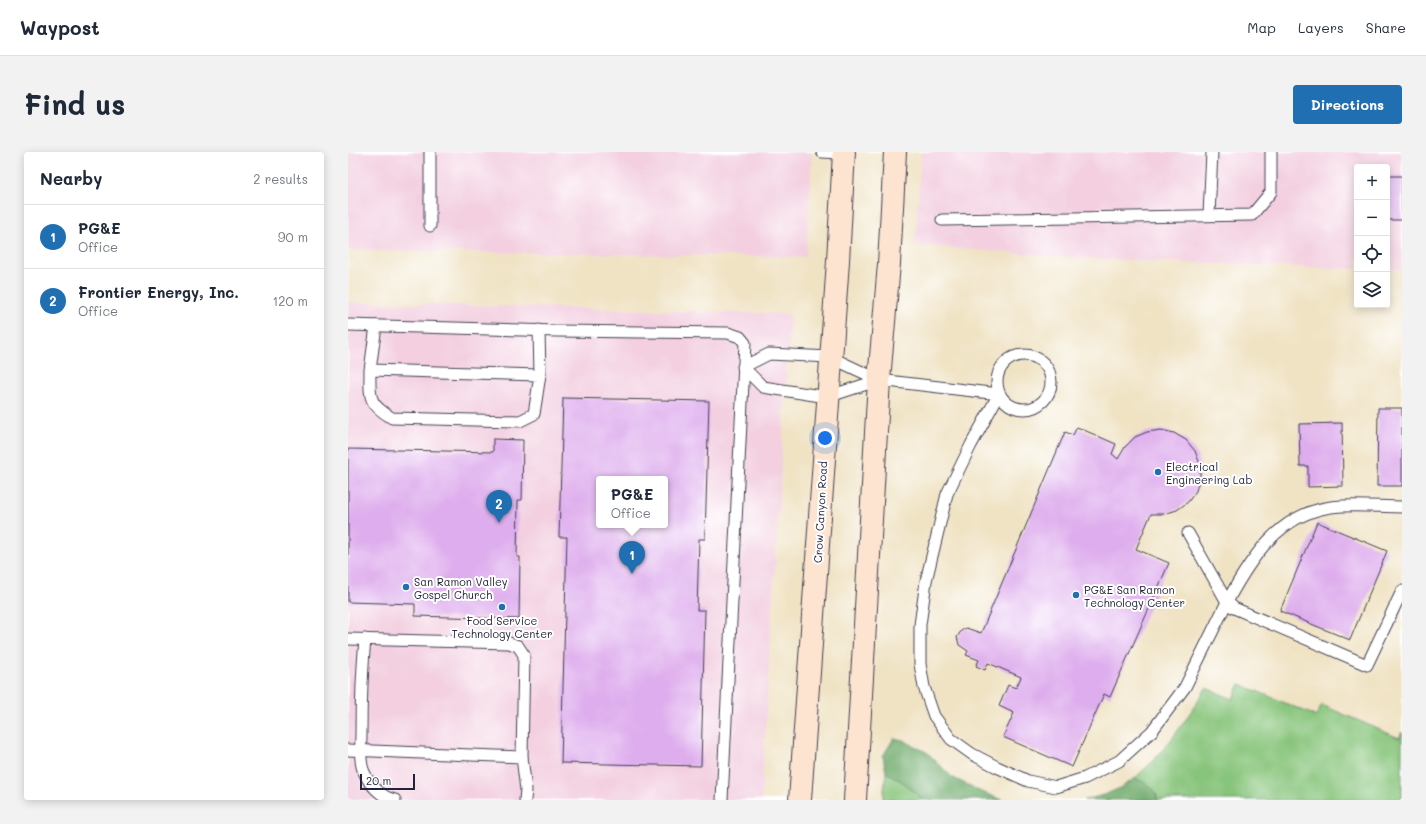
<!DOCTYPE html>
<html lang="en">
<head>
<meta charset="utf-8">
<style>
  :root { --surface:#fff; --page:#f2f2f3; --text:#1f2937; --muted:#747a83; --line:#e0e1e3; --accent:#1f6fb2 }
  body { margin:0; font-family:Mali,sans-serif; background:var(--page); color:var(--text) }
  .controls { position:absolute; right:12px; top:12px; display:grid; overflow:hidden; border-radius:4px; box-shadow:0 2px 10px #0003 }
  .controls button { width:36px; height:36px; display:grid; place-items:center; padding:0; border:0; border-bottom:1px solid var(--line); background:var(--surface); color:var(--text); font:20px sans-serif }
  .scale { position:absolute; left:12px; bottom:10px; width:55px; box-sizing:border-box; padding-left:4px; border:2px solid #22223b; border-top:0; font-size:11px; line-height:14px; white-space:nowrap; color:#22223b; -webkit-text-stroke:3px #fff; paint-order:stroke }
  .you { position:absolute; left:477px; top:286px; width:14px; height:14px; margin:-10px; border:3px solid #fff; border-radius:50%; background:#1a73e8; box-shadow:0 0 0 6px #1a73e833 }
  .badge { display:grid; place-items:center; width:26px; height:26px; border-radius:50%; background:var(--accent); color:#fff; font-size:13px; font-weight:700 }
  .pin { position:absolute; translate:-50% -33px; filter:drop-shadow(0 1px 2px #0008) }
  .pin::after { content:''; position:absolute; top:21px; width:14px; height:12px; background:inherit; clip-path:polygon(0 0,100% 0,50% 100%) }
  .popup { position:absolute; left:248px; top:324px; width:72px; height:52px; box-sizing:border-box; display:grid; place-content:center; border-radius:4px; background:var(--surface); filter:drop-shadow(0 1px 3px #0005); font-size:13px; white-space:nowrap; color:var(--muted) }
  .popup b { font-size:15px; color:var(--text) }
  .popup::after { content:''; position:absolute; left:50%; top:100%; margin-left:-8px; border:8px solid transparent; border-top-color:var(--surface) }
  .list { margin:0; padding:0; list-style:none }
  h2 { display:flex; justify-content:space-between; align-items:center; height:52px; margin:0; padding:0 16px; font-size:17px }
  h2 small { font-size:13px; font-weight:400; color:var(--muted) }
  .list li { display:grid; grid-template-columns:26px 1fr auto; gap:12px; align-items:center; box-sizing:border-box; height:64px; padding:0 16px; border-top:1px solid var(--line) }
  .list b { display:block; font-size:15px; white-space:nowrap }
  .list p { margin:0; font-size:13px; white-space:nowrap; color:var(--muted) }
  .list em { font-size:13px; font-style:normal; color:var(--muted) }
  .icon { flex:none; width:22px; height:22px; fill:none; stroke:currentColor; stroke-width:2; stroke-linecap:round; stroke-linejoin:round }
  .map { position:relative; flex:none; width:1054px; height:648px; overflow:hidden; border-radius:4px }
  header { display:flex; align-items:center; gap:24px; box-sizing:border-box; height:56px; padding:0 20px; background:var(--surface); border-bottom:1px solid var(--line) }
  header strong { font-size:19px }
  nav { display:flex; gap:22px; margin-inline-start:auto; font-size:14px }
  .intro { display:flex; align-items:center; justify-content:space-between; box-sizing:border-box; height:96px; padding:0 24px }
  h1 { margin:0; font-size:28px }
  .button { padding:10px 18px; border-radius:4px; background:var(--accent); color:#fff; font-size:14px; font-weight:700 }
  main { display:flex; gap:24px; padding:0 24px }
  aside { flex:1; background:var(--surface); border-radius:4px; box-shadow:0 2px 10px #0003 }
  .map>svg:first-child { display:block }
  .built { fill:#f3cfe0; fill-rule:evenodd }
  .green { fill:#88c57b; stroke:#55745b }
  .forest { fill:#6eaa6b; stroke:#486653 }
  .building { fill:#deaded; fill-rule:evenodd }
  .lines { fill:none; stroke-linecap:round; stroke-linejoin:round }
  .service-casing { stroke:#413f50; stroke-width:13 }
  .secondary-casing { stroke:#413f50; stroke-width:24 }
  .service { stroke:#fff; stroke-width:11 }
  .secondary { stroke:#fde4d0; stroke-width:22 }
  .poi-dot { fill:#1f6fb2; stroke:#fff; stroke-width:1.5 }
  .labels { text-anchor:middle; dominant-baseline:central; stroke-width:4; stroke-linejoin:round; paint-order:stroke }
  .poi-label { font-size:11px; fill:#22223b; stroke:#fff; text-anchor:start }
  .street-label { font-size:11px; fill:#22223b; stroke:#fff }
</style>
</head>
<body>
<header>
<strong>Waypost</strong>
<nav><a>Map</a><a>Layers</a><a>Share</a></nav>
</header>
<div class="intro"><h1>Find us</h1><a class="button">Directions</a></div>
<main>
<aside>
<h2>Nearby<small>2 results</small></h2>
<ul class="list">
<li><span class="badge">1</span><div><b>PG&amp;E</b><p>Office</p></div><em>90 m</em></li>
<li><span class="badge">2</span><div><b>Frontier Energy, Inc.</b><p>Office</p></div><em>120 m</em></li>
</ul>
</aside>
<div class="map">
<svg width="1054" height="648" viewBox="0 0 1054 648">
  <rect width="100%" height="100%" fill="#fff"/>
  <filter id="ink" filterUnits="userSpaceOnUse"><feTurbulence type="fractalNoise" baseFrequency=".025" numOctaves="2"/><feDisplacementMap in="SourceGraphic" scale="8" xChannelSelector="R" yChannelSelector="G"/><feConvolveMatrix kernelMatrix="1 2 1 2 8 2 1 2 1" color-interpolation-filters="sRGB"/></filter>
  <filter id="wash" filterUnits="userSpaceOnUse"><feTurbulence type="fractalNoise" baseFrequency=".012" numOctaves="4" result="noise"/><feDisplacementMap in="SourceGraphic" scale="16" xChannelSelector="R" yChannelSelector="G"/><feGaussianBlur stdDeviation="0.9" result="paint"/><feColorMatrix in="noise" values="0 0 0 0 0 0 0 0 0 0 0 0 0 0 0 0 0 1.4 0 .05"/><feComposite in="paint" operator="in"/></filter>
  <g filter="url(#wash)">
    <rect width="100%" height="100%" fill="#f0e3c4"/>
    <g class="built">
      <path d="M0,0H464L458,105L0,98Z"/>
      <path d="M573,0H1054V118H1039V15H1009V117L948,115L726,106L567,93Z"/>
      <path d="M0,150L442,162L413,648H0ZM251,327H317V373H251Z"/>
    </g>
    <g class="green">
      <path d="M892,532L968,564L974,553L1051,586L1054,580V648H809V643L787,626C817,600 837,570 858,536L885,547Z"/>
      <path d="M538,620L556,631L575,648H535Z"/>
    </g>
    <g class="forest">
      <path d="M546,586L555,588L580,601L604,625L633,640L655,648H575L556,631L538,620L535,604Z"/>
      <path d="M787,626C797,631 809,635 809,648H736C755,644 772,638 787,626Z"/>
    </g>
    <g id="blocks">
      <g class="building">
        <rect x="1039" y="24" width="15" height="44"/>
        <path d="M215,246L361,249L357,387H351L349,458H357L353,614L213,611L219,385H211ZM251,327H317V373H251Z"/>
        <path d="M1030,256H1054V334H1029Z"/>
        <path d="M994,271L995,334L960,335V314H952L951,272Z"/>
        <path d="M729,275L768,292L764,302L770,307L777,295L787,285L799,280L813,278L826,281L838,288L847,299L852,312V325L848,339L840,350L829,358L816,362H803L788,397L821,411L762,545L756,542L724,615L655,585L666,561L651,554L660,533L668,536L673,525L640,511L637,518L628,514L631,508L618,503L620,499L611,493L609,485L614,478L618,476L633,481L717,280L725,283Z"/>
        <path d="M145,287L175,288L174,348H170L169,405H172L171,467L67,464V452L0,450V297L145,300Z"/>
        <path d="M969,370L1039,399L1002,488L932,459Z"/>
      </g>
    </g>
  </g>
  <g filter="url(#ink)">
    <use href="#blocks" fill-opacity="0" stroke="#413f50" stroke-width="1"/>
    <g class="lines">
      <g class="service-casing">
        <g id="service">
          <path d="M474,0L496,1"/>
          <path d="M861,63L864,0"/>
          <path d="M594,68L904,63L923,40V0"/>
          <path d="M82,74V0"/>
          <path d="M0,173L209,179L380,181L392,185L397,191L374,648"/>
          <path d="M191,178L192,223"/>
          <circle cx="676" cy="230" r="27"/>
          <path d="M22,218C22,245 19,251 44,266L172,269L186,262L192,223L22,218L28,174"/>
          <path d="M531,228L479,245L415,235L395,215L421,202L482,205L531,228L651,242L623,293L599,342L578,429L572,473V512L576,535L586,564L603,587L624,602L649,615L680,629L708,635L737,626L771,609L804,579L837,535L879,450L886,456L1019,513L1054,439"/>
          <path d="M840,381L879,450"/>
          <path d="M879,450C902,407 931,362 983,355C1005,352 1032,355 1054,355"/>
          <path d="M0,487L161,491L170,494L176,503L174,605L0,598"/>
          <path d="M17,487C14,519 13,551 13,583C13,594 11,610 16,620C21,632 34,646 47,648"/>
          <path d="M174,605L178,638L177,648"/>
        </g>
      </g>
      <g class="secondary-casing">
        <g id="secondary">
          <path d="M452,648L490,109L496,0"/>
          <path d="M507,648L531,228L541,112L547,0"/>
        </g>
      </g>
      <use href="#service" class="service"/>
      <use href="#secondary" class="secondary"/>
    </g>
  </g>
  <g class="poi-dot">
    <circle cx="810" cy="320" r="4"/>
    <circle cx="58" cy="435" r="4"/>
    <circle cx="728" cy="443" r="4"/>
    <circle cx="154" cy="455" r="4"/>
  </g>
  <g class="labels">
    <g class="poi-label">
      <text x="818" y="314">Electrical<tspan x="818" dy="13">Engineering Lab</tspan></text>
      <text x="66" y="429">San Ramon Valley<tspan x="66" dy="13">Gospel Church</tspan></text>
      <text x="736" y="437">PG&amp;E San Ramon<tspan x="736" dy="13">Technology Center</tspan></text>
      <text x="154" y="468" text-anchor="middle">Food Service<tspan x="154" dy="13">Technology Center</tspan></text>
    </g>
    <g class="street-label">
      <text transform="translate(472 360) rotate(-87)">Crow Canyon Road</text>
    </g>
  </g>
</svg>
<div class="controls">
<button>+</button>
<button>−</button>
<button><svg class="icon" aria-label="locate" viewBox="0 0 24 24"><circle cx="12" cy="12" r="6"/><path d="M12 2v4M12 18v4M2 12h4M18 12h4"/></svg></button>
<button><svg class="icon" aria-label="layers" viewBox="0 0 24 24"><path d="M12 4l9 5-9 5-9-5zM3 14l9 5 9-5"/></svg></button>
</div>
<div class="scale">20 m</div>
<div class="you"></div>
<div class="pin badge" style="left:284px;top:422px">1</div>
<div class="popup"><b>PG&amp;E</b>Office</div>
<div class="pin badge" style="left:151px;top:371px">2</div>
</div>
</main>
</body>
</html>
